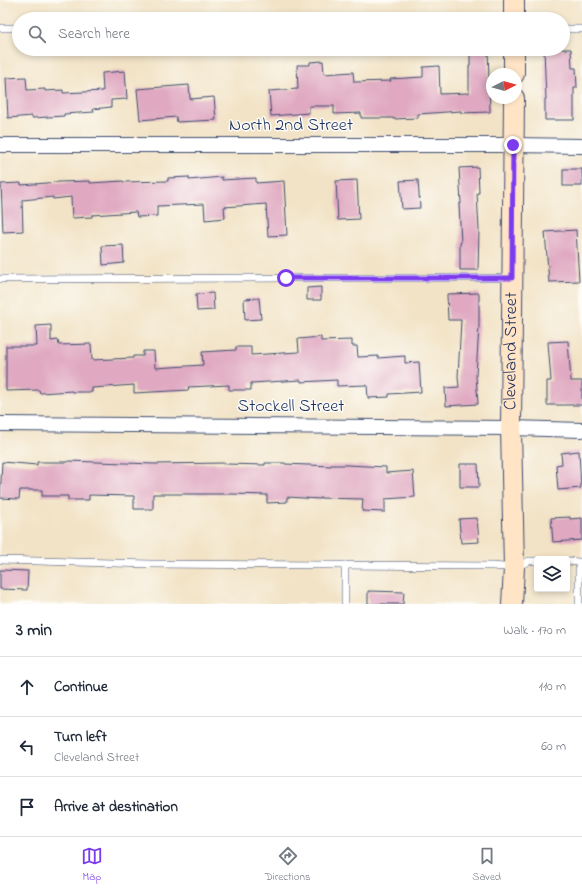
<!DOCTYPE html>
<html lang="en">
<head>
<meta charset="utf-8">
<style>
  :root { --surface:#fff; --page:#f2f2f3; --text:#1f2937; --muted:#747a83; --line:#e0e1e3; --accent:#7c3aed }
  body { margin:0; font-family:"Indie Flower",sans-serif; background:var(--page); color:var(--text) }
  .controls { position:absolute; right:12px; bottom:12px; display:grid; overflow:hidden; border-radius:4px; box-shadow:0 2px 6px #0003 }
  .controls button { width:36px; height:36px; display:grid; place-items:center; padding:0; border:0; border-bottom:1px solid var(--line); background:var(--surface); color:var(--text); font:20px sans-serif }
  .compass { position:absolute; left:486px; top:68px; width:36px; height:36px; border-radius:50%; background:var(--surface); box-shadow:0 2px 6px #0003; rotate:84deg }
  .stop { position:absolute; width:12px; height:12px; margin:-9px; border:3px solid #7c3aed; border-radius:50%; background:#fff }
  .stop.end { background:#7c3aed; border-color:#fff; box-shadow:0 1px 4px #0008 }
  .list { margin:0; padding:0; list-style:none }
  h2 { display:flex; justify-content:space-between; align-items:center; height:52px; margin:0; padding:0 16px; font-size:17px }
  h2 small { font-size:13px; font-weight:400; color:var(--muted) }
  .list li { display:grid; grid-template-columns:26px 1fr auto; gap:12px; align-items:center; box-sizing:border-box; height:60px; padding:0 16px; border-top:1px solid var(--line) }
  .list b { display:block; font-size:15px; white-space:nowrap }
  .list p { margin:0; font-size:13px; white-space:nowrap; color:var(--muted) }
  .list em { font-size:13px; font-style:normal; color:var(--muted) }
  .icon { flex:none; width:22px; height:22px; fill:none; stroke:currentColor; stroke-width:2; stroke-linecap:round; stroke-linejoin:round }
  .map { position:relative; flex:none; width:582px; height:604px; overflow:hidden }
  .search { position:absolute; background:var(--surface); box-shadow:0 2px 6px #0003; left:12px; right:12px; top:12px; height:44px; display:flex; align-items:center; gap:10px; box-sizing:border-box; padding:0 14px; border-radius:22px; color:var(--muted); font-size:15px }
  .sheet { height:232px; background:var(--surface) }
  nav { display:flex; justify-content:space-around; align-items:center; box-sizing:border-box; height:56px; border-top:1px solid var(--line); background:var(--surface); font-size:11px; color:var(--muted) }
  nav a { display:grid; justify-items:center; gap:2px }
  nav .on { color:var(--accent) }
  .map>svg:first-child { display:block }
  .building { fill:#e0a9c1 }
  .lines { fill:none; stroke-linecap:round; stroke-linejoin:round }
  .lane-casing { stroke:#3b4a6e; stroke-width:8 }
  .street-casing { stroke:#3b4a6e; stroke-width:16 }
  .secondary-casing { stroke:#3b4a6e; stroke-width:22 }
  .lane { stroke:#fff; stroke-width:7 }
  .street { stroke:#fff; stroke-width:14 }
  .secondary { stroke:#ffe4c6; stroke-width:20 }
  .route { stroke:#7c3aed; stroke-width:5 }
  .labels { text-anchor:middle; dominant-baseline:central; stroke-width:3; stroke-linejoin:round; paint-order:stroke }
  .street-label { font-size:18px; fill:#1b2f5e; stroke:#fdfcf7 }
</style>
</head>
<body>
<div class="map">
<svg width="582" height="604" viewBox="0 0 582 604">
  <rect width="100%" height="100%" fill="#fdfcf7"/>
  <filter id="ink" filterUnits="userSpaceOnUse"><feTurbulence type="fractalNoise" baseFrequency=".025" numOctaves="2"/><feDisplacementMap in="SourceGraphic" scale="8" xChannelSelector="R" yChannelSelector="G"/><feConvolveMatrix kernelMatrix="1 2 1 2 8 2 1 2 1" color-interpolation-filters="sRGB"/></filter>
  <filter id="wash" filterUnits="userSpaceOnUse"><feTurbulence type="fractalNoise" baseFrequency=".012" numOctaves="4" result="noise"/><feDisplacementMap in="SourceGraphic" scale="16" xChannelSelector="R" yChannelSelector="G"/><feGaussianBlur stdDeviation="0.9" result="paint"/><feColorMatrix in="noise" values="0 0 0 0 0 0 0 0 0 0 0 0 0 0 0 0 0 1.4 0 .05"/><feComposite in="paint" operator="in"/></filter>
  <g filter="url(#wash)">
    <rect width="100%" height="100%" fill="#f2e3c6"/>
    <g id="blocks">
      <g class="building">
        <path d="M470,49H488L490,112L461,113V111L418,114V118L393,119V118H361V113L334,114V106H309V113L271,116L269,91L298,89L297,65H310V62L323,61L324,74L353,72L354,82L391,81L390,79L423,77V67L439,66L440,94L469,93V66H470Z"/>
        <path d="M544,49H571L572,68H576L577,88H574V120H545V99H546Z"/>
        <path d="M125,71L127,99L111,100V107L93,109L94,112L64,114V116L32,118V116L8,118L6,78L26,77L27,90L45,89V91L63,90V93L103,91L102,73Z"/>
        <path d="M189,85L190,99L214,97L216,120L177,122L176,117L140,120L137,89Z"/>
        <path d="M478,167L479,193H477L479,230L478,270H460V243H461L459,204H461L459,168Z"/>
        <rect x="563" y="169" width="19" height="17"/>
        <path d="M189,177V180L222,177V180L256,178V183L284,181L287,235L268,236L266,204L224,207L225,218L205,220L204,204L157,206V216L137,217L136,212L92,215V217L72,218L71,197L53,199V197L22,200L23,231L3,232L1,184L21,183V185L59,182L90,181V183L123,181V182L168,181V178Z"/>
        <path d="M357,180L359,219L338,220L336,181Z"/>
        <path d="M418,180L420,208L402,209L400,181Z"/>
        <path d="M576,230L579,281L549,282L545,232Z"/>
        <path d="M123,245L124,263L103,265L102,246Z"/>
        <path d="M321,287V300H307V288Z"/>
        <path d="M213,293L214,310L197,311L196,294Z"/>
        <path d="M479,293V326L476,375L478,404L446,406L445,388L459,387L458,377L461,320H448L447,294Z"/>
        <path d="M259,298L261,319L245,320L244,299Z"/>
        <path d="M51,325V341L58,340L59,345L91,344L92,360L133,358V356H143V351H154L155,368L203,365L202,352L236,350V347H251V355L299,352L298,339L321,337V341L352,340V346H357L358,357L378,356V358L405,356V363L419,362L421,392L389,394V397L368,398L367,385L337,386V380L301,382V380L251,383V390H229V385L188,387L189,390L134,393V385L92,388V392H72V391L40,393L39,390L6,391V346H37L36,326Z"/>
        <path d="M568,341L571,381H582V405H547V381H551L548,342Z"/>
        <path d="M579,451L581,488L558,490L556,465L562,464L561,453Z"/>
        <path d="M68,461L154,464L226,463V464L265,465V463H285V464L331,466V465H347L386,467V473L413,471L415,497L385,499V512L362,511L363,499L320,498V499L287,497V502L267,503V495L232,494H153V509H134V496L89,495V500H68V496H42V490H20L19,499L0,498L2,462L37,465V462H68Z"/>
        <path d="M460,464H478L479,487H460Z"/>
        <path d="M570,517V519L582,518V540L553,542L551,518Z"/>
        <path d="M477,518L479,542L461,543L459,519Z"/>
        <path d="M0,570L28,571L27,590L0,589Z"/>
        <path d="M368,591L404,592L403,604H368Z"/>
      </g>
    </g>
  </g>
  <g filter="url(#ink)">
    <use href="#blocks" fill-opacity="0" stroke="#3b4a6e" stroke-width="1"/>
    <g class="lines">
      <g class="lane-casing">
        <g id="lane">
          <path d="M0,28H19"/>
          <path d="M563,29H582"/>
          <path d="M0,279L285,278H510"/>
          <path d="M0,560L151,564L493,566L514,568L529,561H537"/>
          <path d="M567,561L579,562V604"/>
          <path d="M345,565V604"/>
        </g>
      </g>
      <g class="street-casing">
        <g id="street">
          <path d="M0,145H513L582,146"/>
          <path d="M0,424L511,428L582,430"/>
        </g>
      </g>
      <g class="secondary-casing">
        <g id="secondary">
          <path d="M514,0V19"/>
          <path d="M514,74V49"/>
          <path id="s1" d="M512,604L514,568L511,428L514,98"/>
        </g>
      </g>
      <use href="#lane" class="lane"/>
      <use href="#street" class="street"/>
      <use href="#secondary" class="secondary"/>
    </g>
  </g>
  <g class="lines" filter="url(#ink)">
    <path class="route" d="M286,278H512L513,145"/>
  </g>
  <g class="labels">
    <g class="street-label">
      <text x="291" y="126">North 2nd Street</text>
      <text stroke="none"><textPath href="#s1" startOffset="253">Cleveland Street</textPath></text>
      <text x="291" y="407">Stockell Street</text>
    </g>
  </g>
</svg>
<div class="controls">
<button><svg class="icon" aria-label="layers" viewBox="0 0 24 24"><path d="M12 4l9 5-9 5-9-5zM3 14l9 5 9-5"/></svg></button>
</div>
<svg class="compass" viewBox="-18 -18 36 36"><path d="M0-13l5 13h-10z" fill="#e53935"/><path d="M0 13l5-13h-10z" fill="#747a83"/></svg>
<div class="stop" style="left:286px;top:278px"></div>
<div class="stop end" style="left:513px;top:145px"></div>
<div class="search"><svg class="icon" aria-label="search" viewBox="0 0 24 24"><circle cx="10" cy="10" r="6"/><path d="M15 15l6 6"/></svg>Search here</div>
</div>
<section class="sheet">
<h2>3 min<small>Walk · 170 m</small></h2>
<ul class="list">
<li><svg class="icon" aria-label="ahead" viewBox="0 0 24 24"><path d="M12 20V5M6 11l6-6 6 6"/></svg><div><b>Continue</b></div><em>110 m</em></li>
<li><svg class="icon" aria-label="left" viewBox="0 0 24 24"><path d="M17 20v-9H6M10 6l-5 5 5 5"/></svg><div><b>Turn left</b><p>Cleveland Street</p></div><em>60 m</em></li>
<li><svg class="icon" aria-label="arrive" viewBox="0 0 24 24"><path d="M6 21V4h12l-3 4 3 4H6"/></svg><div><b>Arrive at destination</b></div></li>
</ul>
</section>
<nav>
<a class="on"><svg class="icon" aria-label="map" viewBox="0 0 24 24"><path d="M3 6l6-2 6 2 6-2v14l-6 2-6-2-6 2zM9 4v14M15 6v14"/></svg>Map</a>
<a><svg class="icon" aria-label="directions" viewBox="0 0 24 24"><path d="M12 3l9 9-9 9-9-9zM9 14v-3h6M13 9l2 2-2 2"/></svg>Directions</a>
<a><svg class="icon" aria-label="saved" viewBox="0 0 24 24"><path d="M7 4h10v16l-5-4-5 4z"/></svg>Saved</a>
</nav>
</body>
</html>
